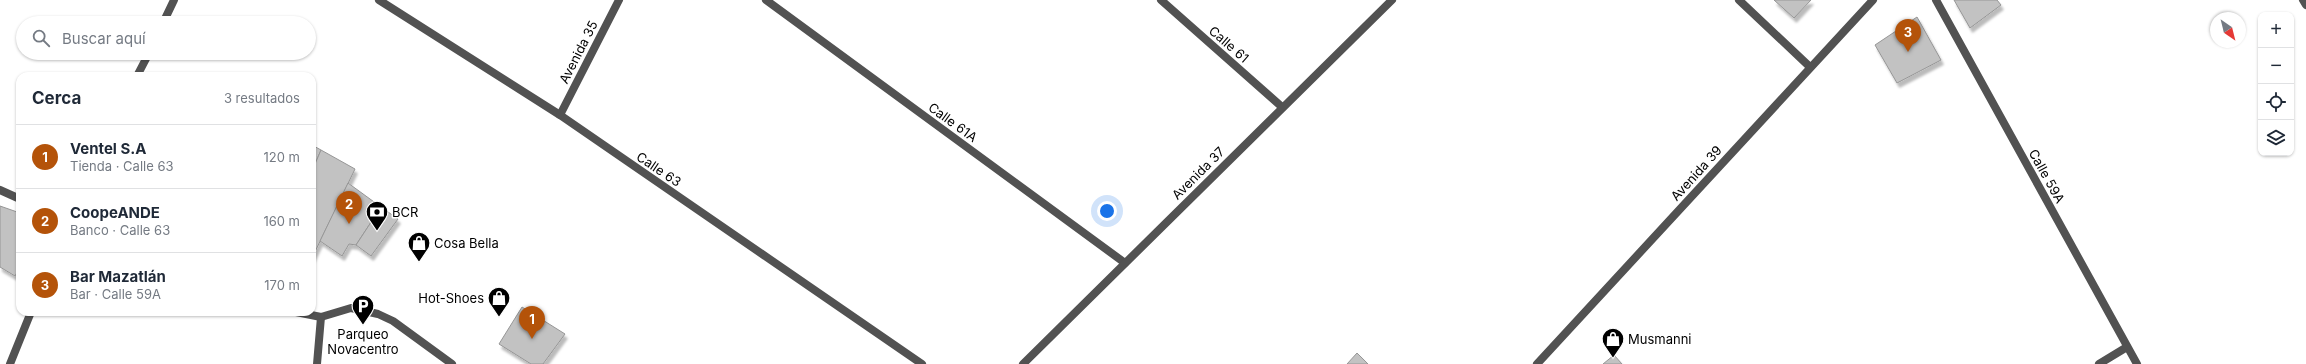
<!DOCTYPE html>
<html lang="es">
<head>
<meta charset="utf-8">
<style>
  :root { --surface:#fff; --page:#f6f6f7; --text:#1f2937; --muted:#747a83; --line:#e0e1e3; --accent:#b45309 }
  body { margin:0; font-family:Inter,sans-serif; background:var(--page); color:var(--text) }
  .controls { position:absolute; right:12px; top:12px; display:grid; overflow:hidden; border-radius:8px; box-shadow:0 1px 3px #0004 }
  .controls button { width:36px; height:36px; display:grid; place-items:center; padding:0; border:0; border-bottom:1px solid var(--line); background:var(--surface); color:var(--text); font:20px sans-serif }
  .compass { position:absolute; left:2210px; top:12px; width:36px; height:36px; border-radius:50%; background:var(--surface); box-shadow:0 1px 3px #0004; rotate:145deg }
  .you { position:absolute; left:1107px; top:211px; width:14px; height:14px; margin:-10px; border:3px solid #fff; border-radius:50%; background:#1a73e8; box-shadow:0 0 0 6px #1a73e833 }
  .badge { display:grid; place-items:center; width:26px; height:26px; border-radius:50%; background:var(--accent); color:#fff; font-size:13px; font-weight:700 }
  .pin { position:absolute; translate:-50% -33px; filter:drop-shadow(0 1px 2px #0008) }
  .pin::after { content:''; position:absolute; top:21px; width:14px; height:12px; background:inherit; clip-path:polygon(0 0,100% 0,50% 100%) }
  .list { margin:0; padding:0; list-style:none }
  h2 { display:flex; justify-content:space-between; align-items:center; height:52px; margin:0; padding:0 16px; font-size:17px }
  h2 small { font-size:13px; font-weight:400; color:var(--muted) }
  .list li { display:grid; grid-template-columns:26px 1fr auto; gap:12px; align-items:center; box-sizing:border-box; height:64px; padding:0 16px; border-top:1px solid var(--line) }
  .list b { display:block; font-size:15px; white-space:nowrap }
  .list p { margin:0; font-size:13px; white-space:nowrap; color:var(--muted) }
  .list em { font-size:13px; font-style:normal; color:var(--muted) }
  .icon { flex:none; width:22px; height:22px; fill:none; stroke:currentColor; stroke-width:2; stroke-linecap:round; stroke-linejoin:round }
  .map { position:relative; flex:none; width:2306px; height:364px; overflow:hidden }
  .search { position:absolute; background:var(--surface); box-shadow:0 1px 3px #0004; left:16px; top:16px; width:300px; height:44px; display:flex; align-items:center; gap:10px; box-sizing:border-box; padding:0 14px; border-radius:22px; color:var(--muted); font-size:15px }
  .panel { position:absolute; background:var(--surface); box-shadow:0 1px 3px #0004; left:16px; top:72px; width:300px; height:244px; border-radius:12px }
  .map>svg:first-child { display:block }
  .building { fill:#c2c2c2; stroke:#969696; filter:url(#shadow) }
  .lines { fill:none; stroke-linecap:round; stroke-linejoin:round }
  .lane { stroke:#525252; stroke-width:8 }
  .street { stroke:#525252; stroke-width:8 }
  .labels { text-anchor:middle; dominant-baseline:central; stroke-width:3; stroke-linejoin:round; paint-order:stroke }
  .street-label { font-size:13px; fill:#000; stroke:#fff }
  .poi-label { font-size:13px; fill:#000; stroke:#fff; text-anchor:start }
</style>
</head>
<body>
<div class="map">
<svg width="2306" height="364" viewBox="0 0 2306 364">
  <defs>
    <filter id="shadow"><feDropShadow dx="2.5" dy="4.5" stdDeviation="1" flood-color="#0004"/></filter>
  </defs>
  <rect width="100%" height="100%" fill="#fff"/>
  <g class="building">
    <path d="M1774,0H1811L1794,18Z"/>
    <path d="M1954,0H1997L2001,5L1970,28Z"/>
    <path d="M1917,17L1941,60L1897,83L1875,45Z"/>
    <path d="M312,145L321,150L312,171Z"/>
    <path d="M321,150L355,169L312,258V171Z"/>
    <path d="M348,183L381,207L356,245L349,244L342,256L320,241Z"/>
    <path d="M0,206L20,213V267L15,276L0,267Z"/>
    <path d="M381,207L398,219L371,256L356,245Z"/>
    <path d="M522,307L565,334L543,364H531L499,344Z"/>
    <path d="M1357,353L1368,364H1347Z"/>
    <path d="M1614,355L1622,364H1603Z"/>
  </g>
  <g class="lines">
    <g class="lane">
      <path d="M296,312L321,317L351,308L378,314L393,321L452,364"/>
      <path d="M317,364L321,317"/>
    </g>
    <g class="street">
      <path d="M379,0L560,115L922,364"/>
      <path d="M766,0L1125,263"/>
      <path d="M1161,0L1282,107"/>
      <path d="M1739,0L1810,67"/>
      <path d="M1936,0L2137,364"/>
      <path d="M2303,0L2306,5"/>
      <path d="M163,23L174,0"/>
      <path d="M137,76L149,53"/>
      <path d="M560,115L619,0"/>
      <path d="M0,190L20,199"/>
      <path d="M10,364L31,312"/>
      <path d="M1023,364L1392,0"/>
      <path d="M1537,364L1873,0"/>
      <path d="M2099,364L2127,347"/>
    </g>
  </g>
  <defs>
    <g id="bank-pin" transform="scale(1.15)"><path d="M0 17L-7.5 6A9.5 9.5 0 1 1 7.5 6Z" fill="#000" stroke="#fff"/><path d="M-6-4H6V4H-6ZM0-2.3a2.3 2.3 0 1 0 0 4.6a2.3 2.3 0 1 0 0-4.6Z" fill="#fff"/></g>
    <g id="shop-pin" transform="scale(1.15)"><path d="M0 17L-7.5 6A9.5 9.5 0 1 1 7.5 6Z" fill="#000" stroke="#fff"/><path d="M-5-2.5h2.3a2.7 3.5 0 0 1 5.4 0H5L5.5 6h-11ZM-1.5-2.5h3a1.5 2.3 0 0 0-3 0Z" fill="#fff"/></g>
    <g id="parking-pin" transform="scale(1.15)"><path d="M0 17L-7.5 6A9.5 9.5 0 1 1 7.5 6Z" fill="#000" stroke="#fff"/><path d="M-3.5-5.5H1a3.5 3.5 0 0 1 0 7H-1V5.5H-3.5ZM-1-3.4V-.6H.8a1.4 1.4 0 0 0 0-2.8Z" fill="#fff"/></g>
  </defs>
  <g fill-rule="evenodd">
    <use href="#bank-pin" x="377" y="212"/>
    <use href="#shop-pin" x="419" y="243"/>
    <use href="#shop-pin" x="499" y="298"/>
    <use href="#parking-pin" x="363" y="306"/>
    <use href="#shop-pin" x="1613" y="339"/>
  </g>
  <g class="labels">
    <g class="street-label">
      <text transform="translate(1229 44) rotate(41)">Calle 61</text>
      <text transform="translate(578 52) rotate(-63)">Avenida 35</text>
      <text transform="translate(953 122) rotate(36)">Calle 61A</text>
      <text transform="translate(659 169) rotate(34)">Calle 63</text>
      <text transform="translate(1198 173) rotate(-45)">Avenida 37</text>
      <text transform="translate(1696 173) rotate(-48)">Avenida 39</text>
      <text transform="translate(2047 176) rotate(61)">Calle 59A</text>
    </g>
    <g class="poi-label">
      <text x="392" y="212">BCR</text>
      <text x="434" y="243">Cosa Bella</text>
      <text x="484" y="298" text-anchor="end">Hot-Shoes</text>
      <text x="363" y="334" text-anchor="middle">Parqueo<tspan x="363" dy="15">Novacentro</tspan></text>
      <text x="1628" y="339">Musmanni</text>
    </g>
  </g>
</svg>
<div class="controls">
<button>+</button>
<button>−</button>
<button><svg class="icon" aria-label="locate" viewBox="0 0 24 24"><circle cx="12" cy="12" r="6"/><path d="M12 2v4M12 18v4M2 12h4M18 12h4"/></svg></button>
<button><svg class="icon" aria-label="layers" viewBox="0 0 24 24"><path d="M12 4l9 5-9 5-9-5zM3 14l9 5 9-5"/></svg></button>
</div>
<svg class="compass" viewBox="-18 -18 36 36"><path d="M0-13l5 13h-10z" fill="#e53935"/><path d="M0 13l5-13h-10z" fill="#747a83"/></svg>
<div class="you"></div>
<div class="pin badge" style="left:532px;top:339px">1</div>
<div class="pin badge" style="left:349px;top:224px">2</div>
<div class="pin badge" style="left:1908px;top:52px">3</div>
<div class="search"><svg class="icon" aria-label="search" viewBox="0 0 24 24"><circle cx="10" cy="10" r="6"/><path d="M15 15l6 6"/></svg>Buscar aquí</div>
<section class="panel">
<h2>Cerca<small>3 resultados</small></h2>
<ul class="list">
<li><span class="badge">1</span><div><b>Ventel S.A</b><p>Tienda · Calle 63</p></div><em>120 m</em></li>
<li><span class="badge">2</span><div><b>CoopeANDE</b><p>Banco · Calle 63</p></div><em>160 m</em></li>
<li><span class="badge">3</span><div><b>Bar Mazatlán</b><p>Bar · Calle 59A</p></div><em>170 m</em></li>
</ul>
</section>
</div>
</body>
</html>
